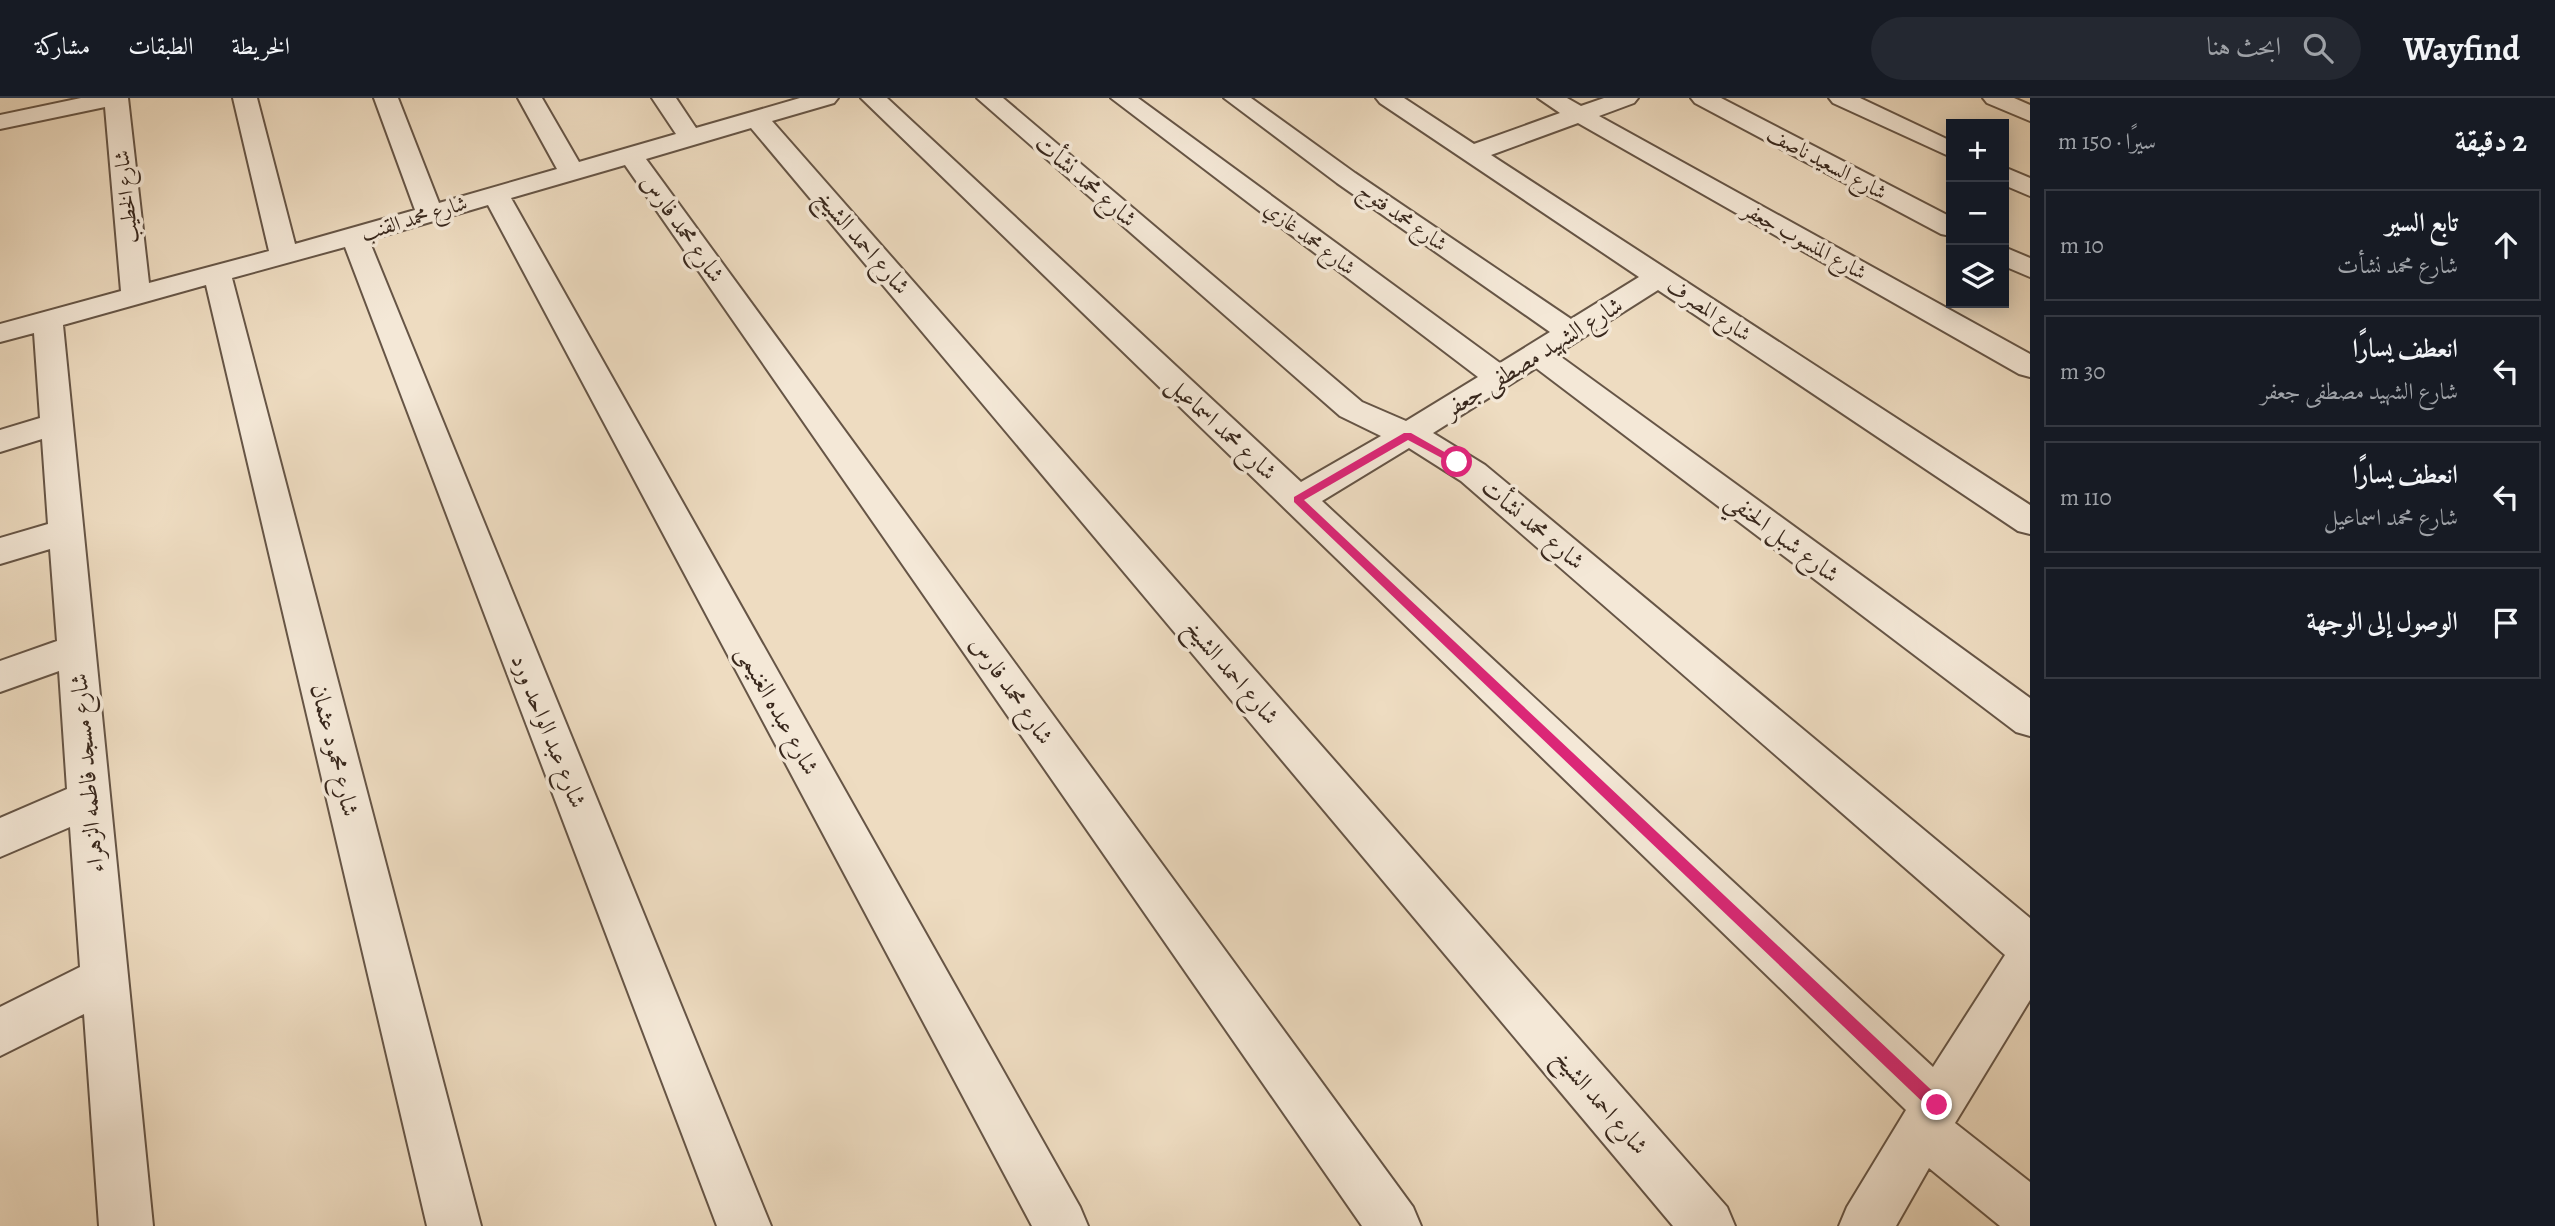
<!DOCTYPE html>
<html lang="ar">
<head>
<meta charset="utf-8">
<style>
  :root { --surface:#171b24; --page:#242831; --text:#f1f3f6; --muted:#9ea1a6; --line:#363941 }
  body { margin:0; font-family:Alegreya,Amiri,serif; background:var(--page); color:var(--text); direction:rtl }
  .controls { position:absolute; right:21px; top:21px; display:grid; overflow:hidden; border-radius:0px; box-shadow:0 4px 18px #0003 }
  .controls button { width:63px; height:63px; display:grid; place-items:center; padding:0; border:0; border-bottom:2px solid var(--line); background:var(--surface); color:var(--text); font:35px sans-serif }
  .stop { position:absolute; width:21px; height:21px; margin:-16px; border:5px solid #db2777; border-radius:50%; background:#fff }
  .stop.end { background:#db2777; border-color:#fff; box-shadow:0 2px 7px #0008 }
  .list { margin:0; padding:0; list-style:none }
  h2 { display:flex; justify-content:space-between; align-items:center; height:91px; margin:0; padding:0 28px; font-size:30px }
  h2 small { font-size:23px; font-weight:400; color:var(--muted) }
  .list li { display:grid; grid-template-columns:46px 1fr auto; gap:21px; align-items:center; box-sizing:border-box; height:112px; margin:0 14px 14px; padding:0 14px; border:2px solid var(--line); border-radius:0px }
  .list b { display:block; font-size:26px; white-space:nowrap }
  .list p { margin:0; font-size:23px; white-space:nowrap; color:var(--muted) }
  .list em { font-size:23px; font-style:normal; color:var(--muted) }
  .icon { flex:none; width:38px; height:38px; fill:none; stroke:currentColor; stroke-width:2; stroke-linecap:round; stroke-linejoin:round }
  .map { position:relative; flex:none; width:2030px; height:1128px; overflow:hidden; direction:ltr }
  header { display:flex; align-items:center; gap:42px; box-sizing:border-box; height:98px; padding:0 35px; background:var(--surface); border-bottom:2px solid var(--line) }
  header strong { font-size:33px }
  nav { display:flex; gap:38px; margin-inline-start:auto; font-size:24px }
  .search { width:490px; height:63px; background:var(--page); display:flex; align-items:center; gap:18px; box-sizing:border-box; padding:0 24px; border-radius:38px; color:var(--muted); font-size:26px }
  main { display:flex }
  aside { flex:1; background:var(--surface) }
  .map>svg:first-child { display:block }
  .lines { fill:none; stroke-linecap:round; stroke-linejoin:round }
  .minor-casing { stroke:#665546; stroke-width:4 }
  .minor { fill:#f4e8d7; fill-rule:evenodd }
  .route { fill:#db2777 }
  .labels { text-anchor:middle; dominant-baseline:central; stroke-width:7; stroke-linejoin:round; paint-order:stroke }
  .far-street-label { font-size:21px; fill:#39281d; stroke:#f4e8d7 }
  .street-label { font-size:24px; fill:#39281d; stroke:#f4e8d7 }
</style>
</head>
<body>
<header>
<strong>Wayfind</strong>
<div class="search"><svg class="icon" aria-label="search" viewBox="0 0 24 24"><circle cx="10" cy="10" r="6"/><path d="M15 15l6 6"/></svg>ابحث هنا</div>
<nav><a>الخريطة</a><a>الطبقات</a><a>مشاركة</a></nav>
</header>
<main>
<aside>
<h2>2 دقيقة<small>سيرًا · 150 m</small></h2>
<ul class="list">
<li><svg class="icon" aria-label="ahead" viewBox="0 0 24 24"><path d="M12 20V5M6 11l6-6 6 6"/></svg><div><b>تابع السير</b><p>شارع محمد نشأت</p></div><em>10 m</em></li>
<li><svg class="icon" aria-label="left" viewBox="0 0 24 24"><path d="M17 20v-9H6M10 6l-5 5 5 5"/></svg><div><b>انعطف يسارًا</b><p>شارع الشهيد مصطفى جعفر</p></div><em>30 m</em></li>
<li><svg class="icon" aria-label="left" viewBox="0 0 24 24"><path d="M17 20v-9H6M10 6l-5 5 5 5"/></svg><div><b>انعطف يسارًا</b><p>شارع محمد اسماعيل</p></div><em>110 m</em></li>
<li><svg class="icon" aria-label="arrive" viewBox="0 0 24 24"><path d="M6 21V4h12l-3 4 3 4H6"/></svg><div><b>الوصول إلى الوجهة</b></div></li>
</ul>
</aside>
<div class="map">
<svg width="2030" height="1128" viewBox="0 0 2030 1128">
  <rect width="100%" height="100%" fill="#eedcc1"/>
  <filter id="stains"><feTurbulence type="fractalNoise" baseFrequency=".00286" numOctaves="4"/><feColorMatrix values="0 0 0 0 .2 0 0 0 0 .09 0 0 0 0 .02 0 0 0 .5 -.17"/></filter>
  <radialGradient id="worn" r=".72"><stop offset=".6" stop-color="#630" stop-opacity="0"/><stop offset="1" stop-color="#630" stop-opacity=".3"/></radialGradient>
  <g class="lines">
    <g class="minor-casing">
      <g id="minor">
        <path d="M81,0H128L149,185L269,153L233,0H257L295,146L415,112L374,0H398L439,105L557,71L518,0H542L579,64L676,36L652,0H676L696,30L800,0H838L834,5L772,23L1727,1109L1735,1128H1673L751,30L646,61L1413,1109L1421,1128H1362L625,67L511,100L1080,1109L1088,1128H1032L488,107L369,142L771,1128H717L345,149L232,180L481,1128H427L206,187L63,227L153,1128H99L84,916L0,958V909L80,869L70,729L0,759V720L67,691L59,573L0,594V563L57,543L50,451L0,466V440L48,426L42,341L0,354V332L40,320L34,235L0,244V226L121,193L105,9L0,31V17Z"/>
        <path d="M861,0H887L1301,384L1381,338L1340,318L977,0H1003L1362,304L1406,323L1478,279L1111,0H1138L1500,265L1550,234L1337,85L1224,0H1251L1355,75L1571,221L1639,179L1380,5L1376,0H1404L1474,46L1560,15L1538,0H1567L1581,8L1604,0H1638L1634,5L1599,18L2030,256V279L2019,276L1578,25L1491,57L2030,407V436L2018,433L1658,192L1557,256L2030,600V638L2016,634L1536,270L1433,335L1485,367L2030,820V902L1955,1025L2030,1084V1128H2000L1929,1070L1896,1128H1839L1847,1109L1906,1012ZM1409,350L1461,383L2005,857L1933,969L1322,403Z"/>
        <path d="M1691,0H1721L1951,119V138L1941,136L1695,5Z"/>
        <path d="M1829,0H1860L1951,43V59L1833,5Z"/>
        <path d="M1983,0H2014L2030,7V23L1987,5Z"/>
        <path d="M2004,69L2030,80V98L2004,87Z"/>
        <path d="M2004,149L2030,160V179L2004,168Z"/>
      </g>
    </g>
    <use href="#minor" class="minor"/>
  </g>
  <path class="route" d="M1404,335H1411L1462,364L1453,366L1408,342L1304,402L1942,1002L1944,1007L1942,1012L1937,1015L1931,1012L1294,404V399Z"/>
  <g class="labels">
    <g class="far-street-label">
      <text transform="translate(1827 65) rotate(28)">شارع السعيد ناصف</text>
      <text transform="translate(126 99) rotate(-96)">شارع الخطيب</text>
      <text transform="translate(1403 119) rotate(35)">شارع محمد فتوح</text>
      <text transform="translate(414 120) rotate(-17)">شارع محمد القنب</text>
      <text transform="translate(1310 140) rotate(37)">شارع محمد غازي</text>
      <text transform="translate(1805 143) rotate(29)">شارع المنسوب جعفر</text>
      <text transform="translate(1709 212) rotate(33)">شارع المصرف</text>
    </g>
    <g class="street-label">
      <text transform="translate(1086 83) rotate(41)">شارع محمد نشأت</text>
      <text transform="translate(683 130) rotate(55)">شارع محمد فارس</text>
      <text transform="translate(863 144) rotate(49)">شارع احمد الشيخ</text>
      <text transform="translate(1533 259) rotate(-32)">شارع الشهيد مصطفى جعفر</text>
      <text transform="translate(1222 330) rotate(43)">شارع محمد اسماعيل</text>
      <text transform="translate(1533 426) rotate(40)">شارع محمد نشأت</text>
      <text transform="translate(1783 439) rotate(37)">شارع شبل الحنفي</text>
      <text transform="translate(1232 574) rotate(49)">شارع احمد الشيخ</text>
      <text transform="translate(1012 592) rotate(55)">شارع محمد فارس</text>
      <text transform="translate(778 612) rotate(61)">شارع عبده الغنيمى</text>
      <text transform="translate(549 633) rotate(68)">شارع عبد الواحد ورد</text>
      <text transform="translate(335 652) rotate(76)">شارع محمود عثمان</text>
      <text transform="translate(87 675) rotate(-95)">شارع مسجد فاطمه الزهراء</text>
      <text transform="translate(1601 1004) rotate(49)">شارع احمد الشيخ</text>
    </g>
  </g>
  <rect width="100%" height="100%" filter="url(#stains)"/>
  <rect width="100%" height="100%" fill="url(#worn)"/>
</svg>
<div class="controls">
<button>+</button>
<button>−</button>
<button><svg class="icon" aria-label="layers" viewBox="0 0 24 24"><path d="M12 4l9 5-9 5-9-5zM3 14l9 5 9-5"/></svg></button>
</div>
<div class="stop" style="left:1457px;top:364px"></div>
<div class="stop end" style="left:1937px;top:1007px"></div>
</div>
</main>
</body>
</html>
